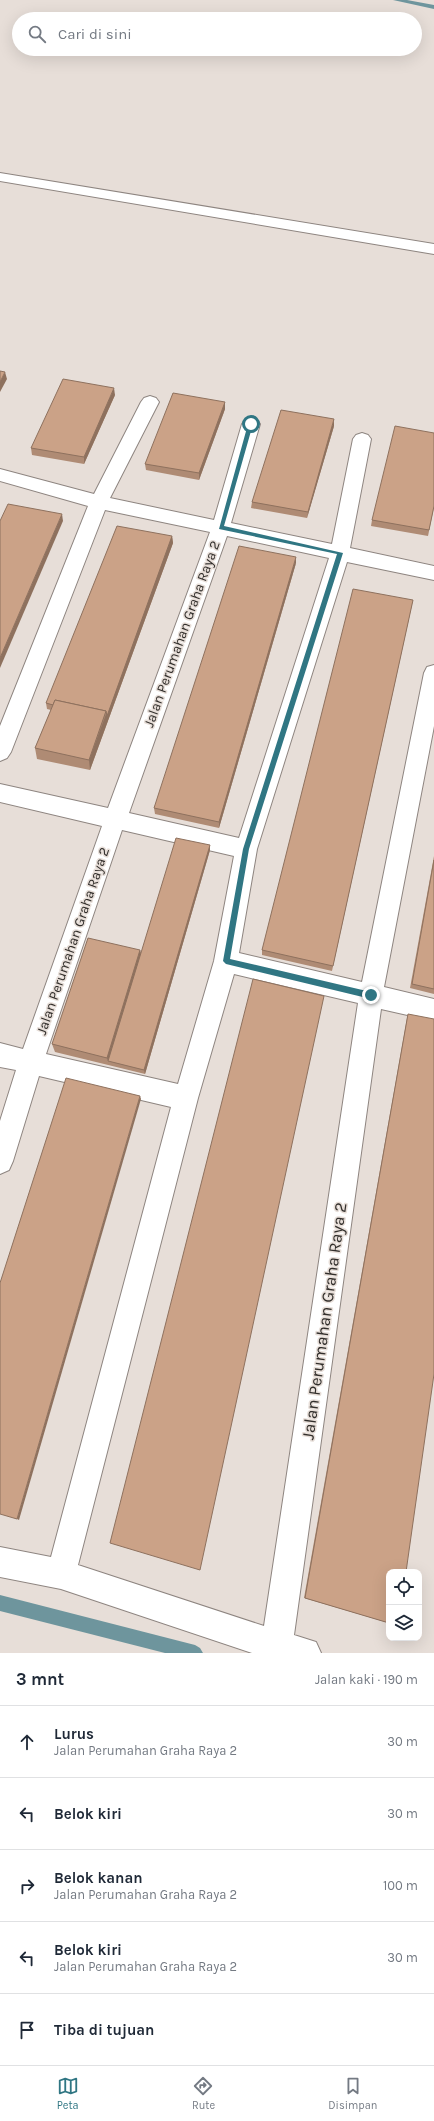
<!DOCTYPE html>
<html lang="id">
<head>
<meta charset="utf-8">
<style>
  :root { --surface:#fff; --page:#f6f6f7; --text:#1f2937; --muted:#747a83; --line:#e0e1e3; --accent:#307683 }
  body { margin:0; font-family:Karla,sans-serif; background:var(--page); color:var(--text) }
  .controls { position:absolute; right:12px; bottom:12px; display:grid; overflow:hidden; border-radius:8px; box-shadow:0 4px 16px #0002 }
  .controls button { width:36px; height:36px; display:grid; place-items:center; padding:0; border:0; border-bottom:1px solid var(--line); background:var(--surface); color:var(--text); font:20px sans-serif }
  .stop { position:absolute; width:12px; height:12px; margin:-9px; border:3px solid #307683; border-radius:50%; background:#fff }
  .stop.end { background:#307683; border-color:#fff; box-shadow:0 1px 4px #0008 }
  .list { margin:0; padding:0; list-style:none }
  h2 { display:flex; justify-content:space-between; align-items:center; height:52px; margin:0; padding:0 16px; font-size:17px }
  h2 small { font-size:13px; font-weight:400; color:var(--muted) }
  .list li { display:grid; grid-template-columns:26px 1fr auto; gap:12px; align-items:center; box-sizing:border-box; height:72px; padding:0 16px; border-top:1px solid var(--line) }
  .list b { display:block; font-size:15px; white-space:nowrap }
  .list p { margin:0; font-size:13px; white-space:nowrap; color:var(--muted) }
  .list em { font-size:13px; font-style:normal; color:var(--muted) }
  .icon { flex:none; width:22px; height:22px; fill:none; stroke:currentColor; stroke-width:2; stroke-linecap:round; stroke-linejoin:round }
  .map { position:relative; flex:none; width:434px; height:1653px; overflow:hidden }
  .search { position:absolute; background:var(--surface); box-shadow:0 4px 16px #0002; left:12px; right:12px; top:12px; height:44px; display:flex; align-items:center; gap:10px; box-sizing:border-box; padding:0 14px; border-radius:22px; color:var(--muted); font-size:15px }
  .sheet { height:412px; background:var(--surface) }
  nav { display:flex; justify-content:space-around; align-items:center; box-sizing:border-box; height:56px; border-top:1px solid var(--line); background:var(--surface); font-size:11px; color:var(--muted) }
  nav a { display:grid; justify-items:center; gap:2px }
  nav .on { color:var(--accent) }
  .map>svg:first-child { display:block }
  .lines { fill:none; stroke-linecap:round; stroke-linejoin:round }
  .stream { fill:#6e959d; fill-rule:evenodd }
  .minor-casing { stroke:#8e8580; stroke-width:2 }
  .minor { fill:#fff; fill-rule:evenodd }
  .wall { fill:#af8b74 }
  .shaded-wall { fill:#8e715e }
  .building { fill:#cba287; stroke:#8e715e }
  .route { fill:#307683 }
  .labels { text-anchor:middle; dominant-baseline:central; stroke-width:3; stroke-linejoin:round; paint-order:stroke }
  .street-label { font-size:14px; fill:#322f2c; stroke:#e7ded8 }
  .near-street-label { font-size:17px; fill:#322f2c; stroke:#e7ded8 }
</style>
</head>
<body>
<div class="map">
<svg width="434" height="1653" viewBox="0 0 434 1653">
  <rect width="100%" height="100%" fill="#e7ded8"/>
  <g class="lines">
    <g class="stream">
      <path d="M393,0H407L434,5V9Z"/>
      <path d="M0,1595L195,1645L200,1648L203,1653H165L0,1611Z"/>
    </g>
    <g class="minor-casing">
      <g id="minor">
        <path d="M0,173L434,244V254L0,181Z"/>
        <path d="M150,396L156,398L159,402L110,498L214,520L242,424L245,420L251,418L257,420L260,424L231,523L332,544L353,439L356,435L362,433L368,435L371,439L350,548L434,566V580L347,562L257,849L239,953L362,982L424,673L427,667L434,665V726L384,987L434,999V1021L381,1009L294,1635L316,1642L321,1653H252L61,1589L0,1577V1547L51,1557L171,1107L39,1076L13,1161L9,1170L0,1174V1121L16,1070L0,1067V1043L23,1049L102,826L0,802V784L108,808L210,532L105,510L11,752L7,758L0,761V726L88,506L0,481V469L94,494L141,402L144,398ZM227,536L329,558L239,838L129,813ZM122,830L234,856L214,961L178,1084L46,1054ZM234,974L358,1003L264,1626L78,1565L198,1098Z"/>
      </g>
    </g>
    <use href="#minor" class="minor"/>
  </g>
  <g class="wall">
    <path d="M115,395L84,464L32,455L31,448Z"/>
    <path d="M225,402V409L199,480L146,470L145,464Z"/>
    <path d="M334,426L307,518L251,508L252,502Z"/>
    <path d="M434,507L428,536L371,526L372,520Z"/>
    <path d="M172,536L173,543L90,770L37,759L35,748L51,710L47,709L46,703Z"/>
    <path d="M296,563L219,828L155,814L154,808Z"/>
    <path d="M413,600L332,971L262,955V950Z"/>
    <path d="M210,845V850L145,1074L55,1052L52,1044L140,950L141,953Z"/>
    <path d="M434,856V994L410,988Z"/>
    <path d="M408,1014L389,1623L304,1598L407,1018Z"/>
  </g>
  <g class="shaded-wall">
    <path d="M5,372L7,379L0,392V382Z"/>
    <path d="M114,388L115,395L84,464V457Z"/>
    <path d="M225,402V409L199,480V473Z"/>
    <path d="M334,419V426L307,518L308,512Z"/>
    <path d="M62,514L63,521L0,668V658Z"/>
    <path d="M172,536L173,543L90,770L89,760Z"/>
    <path d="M296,557V563L219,828V822Z"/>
    <path d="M210,845V850L145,1074L144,1070Z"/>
    <path d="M140,950L142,959L108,1061L107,1058Z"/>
    <path d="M140,1096L141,1099L19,1520L17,1519Z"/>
  </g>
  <g class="building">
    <path d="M0,371L5,372L0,382Z"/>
    <path d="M63,379L114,388L84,457L31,448Z"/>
    <path d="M173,393L225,402L199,473L145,464Z"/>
    <path d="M281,410L334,419L308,512L252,502Z"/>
    <path d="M395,426L434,433V506L429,530L372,520Z"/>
    <path d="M8,504L62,514L0,658V521Z"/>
    <path d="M117,526L172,536L107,716L106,711L55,700L53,705L46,703Z"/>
    <path d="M239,546L296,557L219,822L154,808Z"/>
    <path d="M353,589L413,600L333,966L262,950Z"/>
    <path d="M55,700L106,711L89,760L35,748Z"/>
    <path d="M176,838L210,845L144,1070L108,1061Z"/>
    <path d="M434,860V989L412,984Z"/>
    <path d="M88,938L140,950L107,1058L52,1044Z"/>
    <path d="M253,979L324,996L200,1570L110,1543Z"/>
    <path d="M408,1014L434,1019V1374L406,1572H389V1623L305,1598Z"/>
    <path d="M66,1078L140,1096L17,1519L0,1514V1283Z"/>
  </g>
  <path class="route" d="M251,423L253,424L224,526L343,553L249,849L230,959L371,992L375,995L371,999L226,964L223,961L243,849L337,554L219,529L248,424Z"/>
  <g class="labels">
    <g class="street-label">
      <text transform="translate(182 634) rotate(-70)">Jalan Perumahan Graha Raya 2</text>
      <text transform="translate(73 941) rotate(-71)">Jalan Perumahan Graha Raya 2</text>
    </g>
    <g class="near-street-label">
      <text transform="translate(324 1321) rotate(-82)">Jalan Perumahan Graha Raya 2</text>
    </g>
  </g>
</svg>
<div class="controls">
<button><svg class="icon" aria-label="locate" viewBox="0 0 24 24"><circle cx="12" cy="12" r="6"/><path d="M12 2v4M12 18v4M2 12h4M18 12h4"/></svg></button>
<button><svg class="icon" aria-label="layers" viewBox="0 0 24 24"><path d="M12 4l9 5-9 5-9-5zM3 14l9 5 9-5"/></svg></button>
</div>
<div class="stop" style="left:251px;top:424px"></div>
<div class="stop end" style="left:371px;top:995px"></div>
<div class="search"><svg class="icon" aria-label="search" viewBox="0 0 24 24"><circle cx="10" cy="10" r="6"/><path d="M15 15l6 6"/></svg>Cari di sini</div>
</div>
<section class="sheet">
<h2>3 mnt<small>Jalan kaki · 190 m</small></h2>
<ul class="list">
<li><svg class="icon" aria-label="ahead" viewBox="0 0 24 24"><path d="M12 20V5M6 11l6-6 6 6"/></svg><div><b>Lurus</b><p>Jalan Perumahan Graha Raya 2</p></div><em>30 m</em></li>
<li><svg class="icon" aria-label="left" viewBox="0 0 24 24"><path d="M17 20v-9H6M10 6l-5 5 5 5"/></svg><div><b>Belok kiri</b></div><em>30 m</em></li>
<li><svg class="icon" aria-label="right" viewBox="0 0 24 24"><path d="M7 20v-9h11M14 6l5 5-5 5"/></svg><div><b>Belok kanan</b><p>Jalan Perumahan Graha Raya 2</p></div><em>100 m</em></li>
<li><svg class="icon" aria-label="left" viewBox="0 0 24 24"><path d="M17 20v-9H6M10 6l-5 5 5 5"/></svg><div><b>Belok kiri</b><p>Jalan Perumahan Graha Raya 2</p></div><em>30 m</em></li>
<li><svg class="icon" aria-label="arrive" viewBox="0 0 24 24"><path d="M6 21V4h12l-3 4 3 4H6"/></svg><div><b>Tiba di tujuan</b></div></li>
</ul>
</section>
<nav>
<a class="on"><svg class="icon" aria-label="map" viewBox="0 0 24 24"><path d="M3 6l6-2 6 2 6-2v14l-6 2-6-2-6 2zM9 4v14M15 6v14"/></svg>Peta</a>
<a><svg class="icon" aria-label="directions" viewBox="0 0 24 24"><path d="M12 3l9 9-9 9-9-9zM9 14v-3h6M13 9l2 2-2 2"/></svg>Rute</a>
<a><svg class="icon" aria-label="saved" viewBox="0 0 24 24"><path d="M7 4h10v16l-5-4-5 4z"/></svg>Disimpan</a>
</nav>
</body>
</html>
